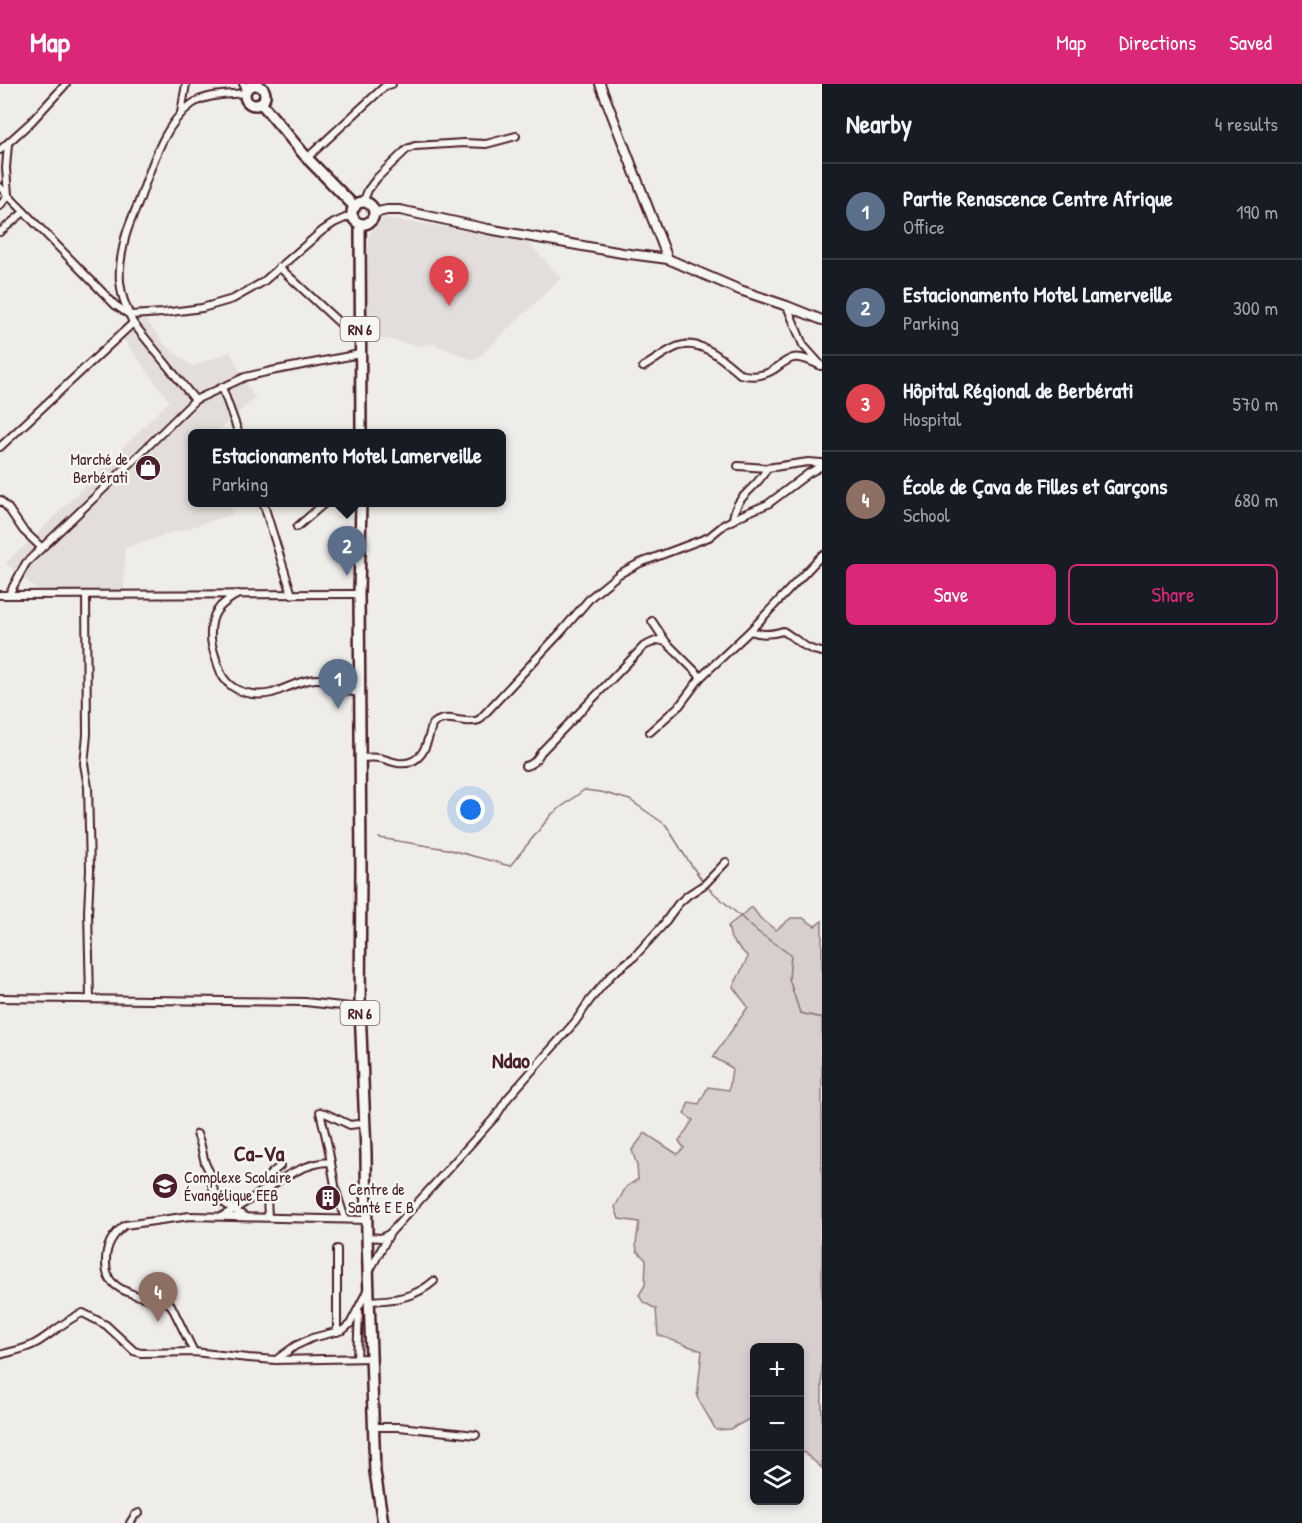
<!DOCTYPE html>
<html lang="en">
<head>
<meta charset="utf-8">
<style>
  :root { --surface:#171b24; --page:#242831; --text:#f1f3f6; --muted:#9ea1a6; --line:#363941; --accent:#db2777 }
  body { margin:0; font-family:"Patrick Hand",sans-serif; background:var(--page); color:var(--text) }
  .controls { position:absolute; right:18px; bottom:18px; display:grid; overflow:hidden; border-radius:9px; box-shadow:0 3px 9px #0003 }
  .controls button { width:54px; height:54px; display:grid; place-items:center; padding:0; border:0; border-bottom:2px solid var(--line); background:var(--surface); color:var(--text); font:30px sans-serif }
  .you { position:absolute; left:471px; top:726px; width:21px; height:21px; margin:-15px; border:4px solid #fff; border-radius:50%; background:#1a73e8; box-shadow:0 0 0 9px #1a73e833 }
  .badge { display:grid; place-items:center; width:39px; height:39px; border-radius:50%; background:var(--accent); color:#fff; font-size:20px; font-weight:700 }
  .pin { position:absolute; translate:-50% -50px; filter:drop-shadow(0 2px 3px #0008) }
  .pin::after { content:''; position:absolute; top:32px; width:21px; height:18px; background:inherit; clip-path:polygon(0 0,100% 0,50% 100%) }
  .popup { position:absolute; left:188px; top:345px; width:318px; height:78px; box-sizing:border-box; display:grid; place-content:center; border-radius:9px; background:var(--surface); filter:drop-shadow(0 2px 4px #0005); font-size:20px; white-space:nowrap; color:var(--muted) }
  .popup b { font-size:22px; color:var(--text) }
  .popup::after { content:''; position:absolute; left:50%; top:100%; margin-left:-12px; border:12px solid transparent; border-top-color:var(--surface) }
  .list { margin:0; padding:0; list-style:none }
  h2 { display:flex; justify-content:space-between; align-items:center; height:78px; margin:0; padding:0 24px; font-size:26px }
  h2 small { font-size:20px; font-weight:400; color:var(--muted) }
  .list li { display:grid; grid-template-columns:39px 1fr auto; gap:18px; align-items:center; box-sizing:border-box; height:96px; padding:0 24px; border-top:2px solid var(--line) }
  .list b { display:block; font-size:22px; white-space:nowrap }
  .list p { margin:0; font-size:20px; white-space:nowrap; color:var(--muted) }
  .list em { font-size:20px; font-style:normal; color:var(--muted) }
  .actions { display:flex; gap:12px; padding:18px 24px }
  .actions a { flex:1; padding:14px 0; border:2px solid var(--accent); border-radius:9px; text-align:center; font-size:21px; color:var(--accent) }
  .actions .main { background:var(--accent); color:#fff }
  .icon { flex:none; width:33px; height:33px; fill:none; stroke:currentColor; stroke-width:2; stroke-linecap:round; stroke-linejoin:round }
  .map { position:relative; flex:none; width:822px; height:1439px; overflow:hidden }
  header { display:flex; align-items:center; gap:36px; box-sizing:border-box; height:84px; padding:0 30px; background:var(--accent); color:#fff }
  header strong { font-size:28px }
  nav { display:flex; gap:33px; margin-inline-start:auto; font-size:21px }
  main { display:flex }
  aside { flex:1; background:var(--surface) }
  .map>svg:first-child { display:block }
  .built { fill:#e3dedc }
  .green { fill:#d7cfce; stroke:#90777c; stroke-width:1.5 }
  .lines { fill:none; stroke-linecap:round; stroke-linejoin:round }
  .stream { stroke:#8a6f74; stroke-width:1.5 }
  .minor-casing { stroke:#4a1f2b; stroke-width:10 }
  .tertiary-casing { stroke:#4a1f2b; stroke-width:12 }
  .primary-casing { stroke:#4a1f2b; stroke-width:14 }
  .minor { stroke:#f6f6f2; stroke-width:6 }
  .tertiary { stroke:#f6f6f2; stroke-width:8 }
  .primary { stroke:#f6f6f2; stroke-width:9 }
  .labels { text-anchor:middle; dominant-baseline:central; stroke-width:5; stroke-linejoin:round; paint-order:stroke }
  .shield { fill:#f6f6f2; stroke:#7e6067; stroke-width:1.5 }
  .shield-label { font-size:15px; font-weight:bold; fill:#4a1f2b }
  .poi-label { font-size:16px; fill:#4a1f2b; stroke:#f6f6f2; text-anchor:start }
  .district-label { font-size:22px; font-weight:bold; fill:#4a1f2b; stroke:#f6f6f2 }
</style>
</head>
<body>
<header>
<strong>Map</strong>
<nav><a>Map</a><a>Directions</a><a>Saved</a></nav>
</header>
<main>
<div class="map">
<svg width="822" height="1439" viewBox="0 0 822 1439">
  <rect width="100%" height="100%" fill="#efedea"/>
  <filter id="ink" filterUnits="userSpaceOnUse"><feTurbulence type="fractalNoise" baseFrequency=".0167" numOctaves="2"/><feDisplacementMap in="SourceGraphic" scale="12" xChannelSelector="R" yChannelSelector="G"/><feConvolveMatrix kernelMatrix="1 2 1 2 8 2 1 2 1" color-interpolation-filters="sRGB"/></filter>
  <g filter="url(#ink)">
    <g class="built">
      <path d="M383,134L525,155L561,194L475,277L434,260L422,262L364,251L369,151Z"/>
      <path d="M145,234L165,261L192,282L230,268L255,315L215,349L192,350V418L229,419L233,430L125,464L124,506L44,511L5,479L36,451L169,317L122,253Z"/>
    </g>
    <path class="green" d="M752,823L760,834L776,846L791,834H803L815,842L822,837V1384L800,1365V1264H754V1336L749,1335L731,1345L716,1346L697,1313L702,1267L658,1251L656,1225L643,1218L639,1211L645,1201L646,1176L637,1167L636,1160L639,1138L619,1135L615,1123L626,1103L638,1095L637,1082L632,1066L645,1049L677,1070L684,1064L679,1057L693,1036L684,1030L689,1018L699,1020L708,1003L729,1006L732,984L713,973L748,923L733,903L748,873L731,855L728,842Z"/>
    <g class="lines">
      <g class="stream">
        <path d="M379,754L447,765L510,782L552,730L584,706L601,708L630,716L666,741L687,775L704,799"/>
        <path d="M707,803L758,848L791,871L789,895L800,929L822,934"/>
      </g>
      <g class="minor-casing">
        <g id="minor">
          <path d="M243,0L247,5"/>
          <path d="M181,29L186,0"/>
          <path d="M0,66L31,38L66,0"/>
          <path d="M307,74L385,2L392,0"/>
          <path d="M0,103L115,221L130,231L163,229L202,224L233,215L263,198L322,147L334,139L352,131"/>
          <path d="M363,119L368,106L377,94L407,65L415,62L464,59L486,60L516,52"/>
          <path d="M0,122L8,111L6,84L8,60"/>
          <path d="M0,148L24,128"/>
          <path d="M279,183L360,258"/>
          <path d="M787,222L803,261L820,280"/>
          <path d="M643,283C654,277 667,266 679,262C702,255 724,276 740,290C751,293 763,292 773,286C779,282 786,276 793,274C802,272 813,278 821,282"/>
          <path d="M222,303L239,350"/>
          <path d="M195,316L133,239C129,229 122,216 121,204C118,191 121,172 124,159C126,146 133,132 138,120C150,88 162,41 192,20C206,10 228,11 245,9"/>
          <path d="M0,363L133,239"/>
          <path d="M738,382L767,384L808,378L822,379"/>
          <path d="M0,416L8,424L23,446L42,464"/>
          <path d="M263,418L292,511"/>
          <path d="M733,436C735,410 757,406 767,384"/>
          <path d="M297,443L326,418"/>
          <path d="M9,510L26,479L139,371L195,316L245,293L271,287L360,270"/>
          <path d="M238,510C218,521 210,530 211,553C211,561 214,568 216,575C218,581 220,588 223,593C233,609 255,613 272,609C287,604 300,596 316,595C325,594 329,599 337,603C344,607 351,608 359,609"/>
          <path d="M0,511L359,510"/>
          <path d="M86,511L87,651L84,680L88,703L90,786L88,828L90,915"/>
          <path d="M652,537L666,558L701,593"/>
          <path d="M750,547C761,551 770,551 783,547C797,555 805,566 822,568"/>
          <path d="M650,648L680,621L701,593L750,547L822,471"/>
          <path d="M360,674C366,674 373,673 379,674C386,675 391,678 398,679C423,682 427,660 432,641C446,627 463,642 479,636L561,548L591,513L619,490L640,479L709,453L725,440L744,430L768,420L809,389L822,382"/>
          <path d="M525,682C533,681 537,675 541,668L644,562L658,556L666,558"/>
          <path d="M0,914L305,918L360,924"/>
          <path d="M197,1050L200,1058L205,1079L210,1089L213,1104L220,1116L234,1126L246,1133"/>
          <path d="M224,1131C257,1115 293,1078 331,1078"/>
          <path d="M268,1133L266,1094L280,1082"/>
          <path d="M345,1135L336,1107L328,1062L320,1028L327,1030L350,1041L365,1039"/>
          <path d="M367,1153L381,1154L389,1150"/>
          <path d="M337,1165V1248"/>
          <path d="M369,1188L390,1149L496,1032L507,1015L575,938L590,916L612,890L634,873L663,841L678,820L688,811L705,800L726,778"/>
          <path d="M369,1217C394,1216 415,1214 434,1197"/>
          <path d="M194,1268L171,1221L168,1219C151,1215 124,1211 112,1198C106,1192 106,1183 106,1176C106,1161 113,1150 125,1141L190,1132L367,1136"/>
          <path d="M0,1271C12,1267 24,1266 36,1259C49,1252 71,1232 83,1229L106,1241L134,1267L141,1269L194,1268L248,1274L276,1276L371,1274"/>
          <path d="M357,1274L359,1228"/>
          <path d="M276,1276L295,1262L312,1254L343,1246L350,1240L367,1207"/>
          <path d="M373,1343H399L476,1351"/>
          <path d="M130,1439L135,1431L139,1429"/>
        </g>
      </g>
      <g class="tertiary-casing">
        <g id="tertiary">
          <path d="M600,0L668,175"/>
          <path d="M374,129L387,126H400L488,145L622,169L668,175L740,206L787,222L822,236"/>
        </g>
      </g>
      <g class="primary-casing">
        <g id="primary">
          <circle cx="255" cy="11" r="10"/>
          <path d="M261,19L307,74L355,123"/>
          <circle cx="363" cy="129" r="11"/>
          <path d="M360,140L361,350"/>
          <path d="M361,418L359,510L361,784L360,924L366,1069L367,1153L375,1388L383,1439"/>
        </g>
      </g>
      <use href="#minor" class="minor"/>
      <use href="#tertiary" class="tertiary"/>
      <use href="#primary" class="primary"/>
    </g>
  </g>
  <defs>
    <g id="shop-disc" transform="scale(1.35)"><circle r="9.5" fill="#4a1f2b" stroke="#f6f6f2"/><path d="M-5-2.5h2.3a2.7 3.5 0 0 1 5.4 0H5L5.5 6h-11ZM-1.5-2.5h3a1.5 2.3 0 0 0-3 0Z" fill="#fff"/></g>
    <g id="school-disc" transform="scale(1.35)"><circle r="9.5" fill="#4a1f2b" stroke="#f6f6f2"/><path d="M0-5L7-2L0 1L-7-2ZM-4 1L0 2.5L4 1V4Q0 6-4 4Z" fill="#fff"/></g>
    <g id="building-disc" transform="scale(1.35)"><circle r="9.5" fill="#4a1f2b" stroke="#f6f6f2"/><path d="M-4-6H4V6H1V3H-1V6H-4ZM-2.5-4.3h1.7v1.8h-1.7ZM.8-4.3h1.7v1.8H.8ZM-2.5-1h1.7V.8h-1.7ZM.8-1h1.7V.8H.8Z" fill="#fff"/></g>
  </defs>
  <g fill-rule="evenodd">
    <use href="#shop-disc" x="148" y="384"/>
    <use href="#school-disc" x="165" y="1102"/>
    <use href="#building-disc" x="328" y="1114"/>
  </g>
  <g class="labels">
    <g class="shield">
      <rect x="340.5" y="233" width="39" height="24" rx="4.5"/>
      <rect x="340.5" y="917" width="39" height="24" rx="4.5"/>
    </g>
    <g class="shield-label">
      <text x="360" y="245">RN 6</text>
      <text x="360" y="929">RN 6</text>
    </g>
    <g class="poi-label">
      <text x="128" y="375" text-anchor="end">Marché de<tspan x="128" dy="18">Berbérati</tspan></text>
      <text x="184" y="1093">Complexe Scolaire<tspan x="184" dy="18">Évangélique EEB</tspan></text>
      <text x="348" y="1105">Centre de<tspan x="348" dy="18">Santé E E B</tspan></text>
    </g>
    <g class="district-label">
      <text x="511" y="976">Ndao</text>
      <text x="259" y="1069">Ca-Va</text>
    </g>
  </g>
</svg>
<div class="controls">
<button>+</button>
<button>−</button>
<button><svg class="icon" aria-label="layers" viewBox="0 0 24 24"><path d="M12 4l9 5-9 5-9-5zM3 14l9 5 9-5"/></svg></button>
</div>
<div class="you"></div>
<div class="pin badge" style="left:338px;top:625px;background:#5c6f8a">1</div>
<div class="pin badge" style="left:347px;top:492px;background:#5c6f8a">2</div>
<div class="popup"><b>Estacionamento Motel Lamerveille</b>Parking</div>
<div class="pin badge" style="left:449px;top:222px;background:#e0444e">3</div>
<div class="pin badge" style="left:158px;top:1238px;background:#8d6e63">4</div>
</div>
<aside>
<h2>Nearby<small>4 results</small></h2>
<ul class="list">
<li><span class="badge" style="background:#5c6f8a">1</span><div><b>Partie Renascence Centre Afrique</b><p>Office</p></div><em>190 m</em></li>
<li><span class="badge" style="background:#5c6f8a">2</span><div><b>Estacionamento Motel Lamerveille</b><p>Parking</p></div><em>300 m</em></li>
<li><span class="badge" style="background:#e0444e">3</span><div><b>Hôpital Régional de Berbérati</b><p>Hospital</p></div><em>570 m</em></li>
<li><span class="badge" style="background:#8d6e63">4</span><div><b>École de Çava de Filles et Garçons</b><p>School</p></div><em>680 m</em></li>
</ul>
<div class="actions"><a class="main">Save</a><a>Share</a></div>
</aside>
</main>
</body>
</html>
